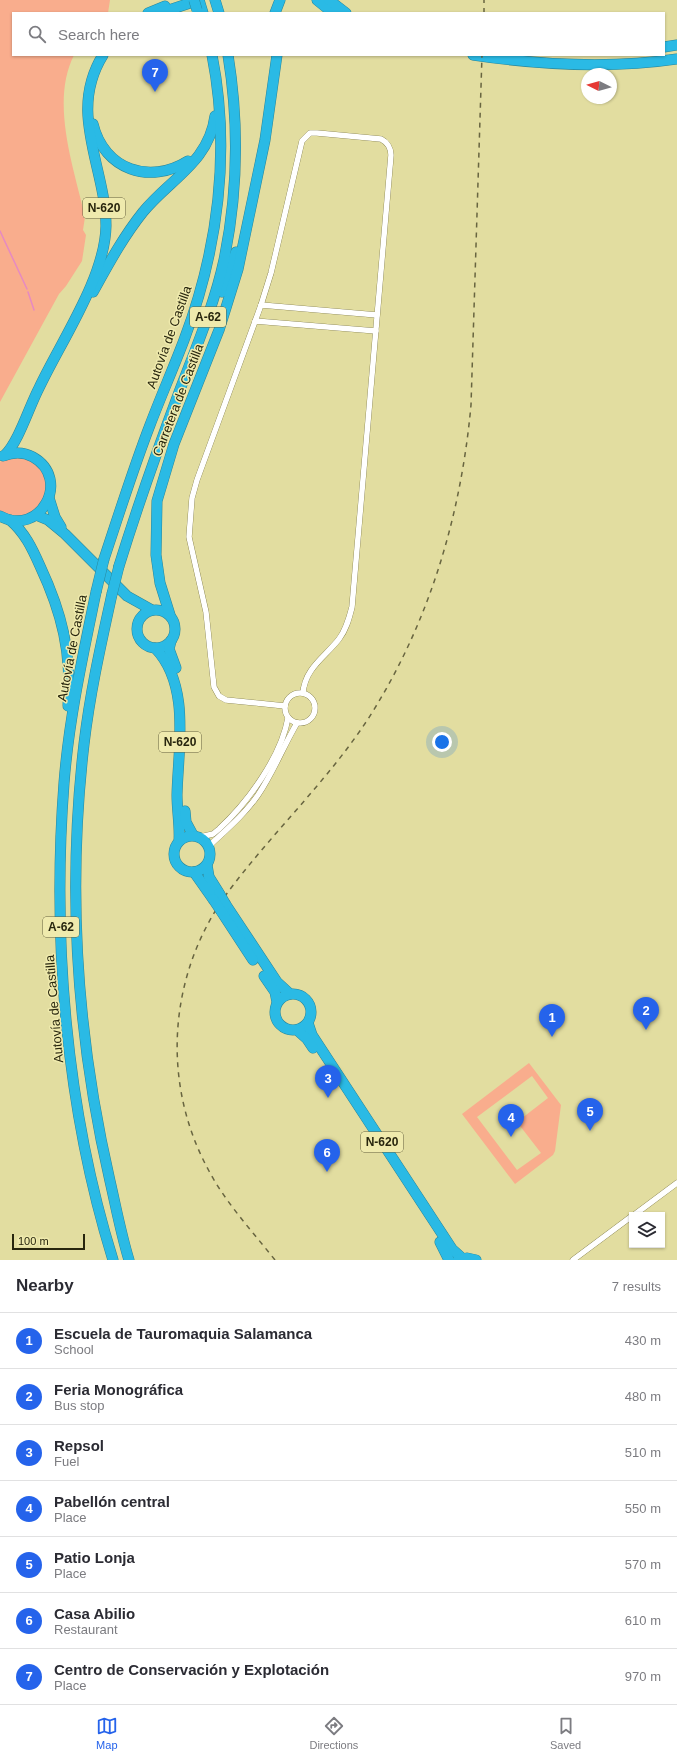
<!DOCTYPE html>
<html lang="en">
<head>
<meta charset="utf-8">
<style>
  :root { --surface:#fff; --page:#f7f7f7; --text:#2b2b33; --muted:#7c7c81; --line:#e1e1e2; --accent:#2563eb }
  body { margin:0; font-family:Helvetica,sans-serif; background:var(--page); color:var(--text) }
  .controls { position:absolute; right:12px; bottom:12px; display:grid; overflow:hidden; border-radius:0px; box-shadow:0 1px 3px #0004 }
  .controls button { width:36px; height:36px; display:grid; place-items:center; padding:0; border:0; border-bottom:1px solid var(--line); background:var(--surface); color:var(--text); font:20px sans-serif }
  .compass { position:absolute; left:581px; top:68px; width:36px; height:36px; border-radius:50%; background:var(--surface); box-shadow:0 1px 3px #0004; rotate:275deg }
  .scale { position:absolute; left:12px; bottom:10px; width:73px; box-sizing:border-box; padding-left:4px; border:2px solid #28260e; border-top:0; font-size:11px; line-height:14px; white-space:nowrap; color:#28260e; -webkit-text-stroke:3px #efeaad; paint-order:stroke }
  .you { position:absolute; left:442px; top:742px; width:14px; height:14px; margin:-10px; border:3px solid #fff; border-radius:50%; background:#1a73e8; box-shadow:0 0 0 6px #1a73e833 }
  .badge { display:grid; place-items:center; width:26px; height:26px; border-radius:50%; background:var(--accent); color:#fff; font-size:13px; font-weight:700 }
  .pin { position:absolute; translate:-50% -33px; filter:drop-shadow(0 1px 2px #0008) }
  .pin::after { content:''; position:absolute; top:21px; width:14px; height:12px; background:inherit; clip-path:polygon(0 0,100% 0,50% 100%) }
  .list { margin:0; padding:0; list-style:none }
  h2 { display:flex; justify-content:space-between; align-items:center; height:52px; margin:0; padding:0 16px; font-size:17px }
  h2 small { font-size:13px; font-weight:400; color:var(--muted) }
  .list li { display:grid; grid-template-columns:26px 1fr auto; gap:12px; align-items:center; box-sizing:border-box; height:56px; padding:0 16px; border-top:1px solid var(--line) }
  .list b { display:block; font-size:15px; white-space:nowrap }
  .list p { margin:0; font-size:13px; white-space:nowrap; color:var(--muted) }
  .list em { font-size:13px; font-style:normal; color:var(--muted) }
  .icon { flex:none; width:22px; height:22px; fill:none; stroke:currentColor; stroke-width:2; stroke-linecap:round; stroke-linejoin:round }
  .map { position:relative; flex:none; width:677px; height:1260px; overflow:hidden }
  .search { position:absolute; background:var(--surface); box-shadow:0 1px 3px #0004; left:12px; right:12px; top:12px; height:44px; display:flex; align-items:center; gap:10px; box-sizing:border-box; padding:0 14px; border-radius:0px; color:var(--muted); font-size:15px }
  .sheet { height:444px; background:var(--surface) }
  nav { display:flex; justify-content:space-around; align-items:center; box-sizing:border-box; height:56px; border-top:1px solid var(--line); background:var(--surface); font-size:11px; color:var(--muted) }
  nav a { display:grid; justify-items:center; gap:2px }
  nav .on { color:var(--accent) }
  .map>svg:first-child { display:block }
  .green { fill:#f9ad8d; fill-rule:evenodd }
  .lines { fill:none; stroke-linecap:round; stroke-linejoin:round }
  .stream { stroke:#e68ac2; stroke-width:1.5 }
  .street-casing { stroke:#6f6930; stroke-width:6 }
  .highway-casing { stroke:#29869a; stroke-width:11 }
  .street { stroke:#fff; stroke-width:5.5 }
  .highway { stroke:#2abae5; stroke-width:10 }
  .rail { stroke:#686540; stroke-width:1.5; stroke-dasharray:5 5; stroke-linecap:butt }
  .highway-bridge-casing { stroke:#29869a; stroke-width:11; stroke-linecap:butt }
  .highway-bridge { stroke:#2abae5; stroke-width:10 }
  .labels { text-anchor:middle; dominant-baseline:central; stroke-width:3; stroke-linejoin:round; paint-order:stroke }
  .shield { fill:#efeaad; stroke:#64613e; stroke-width:1 }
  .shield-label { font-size:12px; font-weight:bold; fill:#28260e }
  .street-label { font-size:13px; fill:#28260e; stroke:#efeaad }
</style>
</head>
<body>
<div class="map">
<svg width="677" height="1260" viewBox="0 0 677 1260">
  <rect width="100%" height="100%" fill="#e2dda0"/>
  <g class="green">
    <path d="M0,0H110L108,13H13V55H74C50,103 74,167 85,217L83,230L86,235L82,261L66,286L59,294L0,402Z"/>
    <path d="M23,457L40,466L47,484L41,506L21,517L0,512V462L4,459Z"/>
    <path d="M529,1063L561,1105L555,1151L553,1155L515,1184L462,1114ZM532,1076L548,1098L517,1122L541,1153L517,1170L477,1117Z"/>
  </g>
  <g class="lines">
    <g class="stream">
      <path d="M0,231L27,289"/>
      <path d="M28,292L34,310"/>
    </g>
    <g class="street-casing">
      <g id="street">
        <path d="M261,305L377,315"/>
        <path d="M255,321L376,331"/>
        <circle cx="300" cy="708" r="15"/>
        <path d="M285,706L226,700L219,696L214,687L206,612L189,537L192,498L197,480L261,305L271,273L302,141L310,133H317L381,139C387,142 391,148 391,155L352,607C349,619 346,630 339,639C325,657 305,668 303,693"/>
        <path d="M200,837L213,834L219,829C248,802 281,757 288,718"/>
        <path d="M209,846C226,830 244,815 258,795C273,773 283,747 297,723"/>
        <path d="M634,1215L677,1183"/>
        <path d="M573,1260L632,1216"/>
      </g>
    </g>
    <g class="highway-casing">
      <g id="highway">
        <path d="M199,0L203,13"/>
        <path d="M215,0L219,13"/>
        <path d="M317,0L333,13"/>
        <path d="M329,0L346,13"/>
        <path d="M148,13L165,6"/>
        <path d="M160,13L199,0"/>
        <path d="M275,13L280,0"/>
        <path d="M664,47L677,45"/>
        <path d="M473,55C540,65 610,69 677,59"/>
        <path d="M93,124C104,170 150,185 188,161"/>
        <path d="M93,292C108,265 123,237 143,212C170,179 209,162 215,116"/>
        <path d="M222,292L236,252"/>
        <path d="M5,455C19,441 29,407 39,388C61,341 105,278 106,226C106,167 67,113 103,55"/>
        <path d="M49,498L55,517L61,527"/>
        <path d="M36,515L48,520L65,534L127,596L152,610"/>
        <path d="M0,516C40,538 72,479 33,457C24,452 13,452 3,456"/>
        <path d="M10,520C25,533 32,548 40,566C62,613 72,653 68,706"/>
        <path d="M104,559C119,514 133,469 150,425C161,396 173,369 184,340C218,250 231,151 212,55"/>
        <path d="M119,566C137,508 157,451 178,395C195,350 214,306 224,260C238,192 239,123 228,55"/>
        <path d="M96,592C83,655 69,718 64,783C52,940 66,1109 113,1260"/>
        <path d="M112,594C101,644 90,693 84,744C67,890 77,1038 110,1181C116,1207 121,1234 129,1260"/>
        <circle cx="156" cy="629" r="19"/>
        <path d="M170,615L160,583L156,555L157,501L174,444L219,330L238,269L265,140L277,55"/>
        <path d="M171,641L169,649L176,668"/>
        <path d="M155,648C191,685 178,749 177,795C177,811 180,825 179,841"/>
        <path d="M185,811L186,822L193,835"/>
        <circle cx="192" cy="854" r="18"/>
        <path d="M207,865L209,877L219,893"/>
        <path d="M194,872L213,899"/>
        <path d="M226,905L277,982L290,994"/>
        <path d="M221,911L253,960"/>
        <path d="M264,976L275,992L277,1002"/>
        <circle cx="293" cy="1012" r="18"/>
        <path d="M308,1023L312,1035L452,1249L462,1258"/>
        <path d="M297,1030L307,1039L313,1048"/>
        <path d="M440,1242L449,1260"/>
        <path d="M458,1260L467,1258L476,1260"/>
      </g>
    </g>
    <use href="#street" class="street"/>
    <use href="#highway" class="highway"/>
    <g class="rail">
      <path d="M484,13V0"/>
      <path d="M275,1260C252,1231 226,1203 209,1171C159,1080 169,969 231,888C275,830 328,780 368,719C429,624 461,516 471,405L482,55"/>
    </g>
    <g class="highway-bridge-casing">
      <g id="highway-bridge">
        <path d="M194,0L197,10"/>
        <path d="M96,592L104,559"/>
        <path d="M112,594L119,566"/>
        <path d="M219,893L226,905"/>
        <path d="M213,899L221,911"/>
      </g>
    </g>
    <use href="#highway-bridge" class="highway-bridge"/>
  </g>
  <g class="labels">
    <g class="shield">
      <rect x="83" y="198" width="42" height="20" rx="3"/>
      <rect x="190" y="307" width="36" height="20" rx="3"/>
      <rect x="159" y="732" width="42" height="20" rx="3"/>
      <rect x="43" y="917" width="36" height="20" rx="3"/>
      <rect x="361" y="1132" width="42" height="20" rx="3"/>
    </g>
    <g class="shield-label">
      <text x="104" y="208">N-620</text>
      <text x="208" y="317">A-62</text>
      <text x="180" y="742">N-620</text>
      <text x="61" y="927">A-62</text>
      <text x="382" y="1142">N-620</text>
    </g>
    <g class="street-label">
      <text transform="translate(169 337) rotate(-70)">Autovía de Castilla</text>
      <text transform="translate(178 400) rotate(-69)">Carretera de Castilla</text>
      <text transform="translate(72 648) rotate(-79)">Autovía de Castilla</text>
      <text transform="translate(54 1009) rotate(-95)">Autovía de Castilla</text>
    </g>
  </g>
</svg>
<div class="controls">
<button><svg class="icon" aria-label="layers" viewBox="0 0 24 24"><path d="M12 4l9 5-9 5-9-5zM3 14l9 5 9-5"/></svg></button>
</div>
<svg class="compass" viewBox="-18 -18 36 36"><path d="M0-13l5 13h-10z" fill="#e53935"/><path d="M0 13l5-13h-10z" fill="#7c7c81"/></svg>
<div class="scale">100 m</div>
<div class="you"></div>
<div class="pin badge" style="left:552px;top:1037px">1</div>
<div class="pin badge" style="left:646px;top:1030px">2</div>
<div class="pin badge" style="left:328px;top:1098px">3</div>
<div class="pin badge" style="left:511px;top:1137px">4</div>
<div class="pin badge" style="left:590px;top:1131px">5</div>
<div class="pin badge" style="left:327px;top:1172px">6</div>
<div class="pin badge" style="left:155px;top:92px">7</div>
<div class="search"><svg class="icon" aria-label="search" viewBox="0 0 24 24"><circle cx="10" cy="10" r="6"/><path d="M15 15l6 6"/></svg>Search here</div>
</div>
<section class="sheet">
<h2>Nearby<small>7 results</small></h2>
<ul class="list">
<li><span class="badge">1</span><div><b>Escuela de Tauromaquia Salamanca</b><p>School</p></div><em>430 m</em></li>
<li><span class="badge">2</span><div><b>Feria Monográfica</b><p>Bus stop</p></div><em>480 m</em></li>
<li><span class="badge">3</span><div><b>Repsol</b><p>Fuel</p></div><em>510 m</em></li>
<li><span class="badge">4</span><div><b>Pabellón central</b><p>Place</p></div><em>550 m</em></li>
<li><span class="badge">5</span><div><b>Patio Lonja</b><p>Place</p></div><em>570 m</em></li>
<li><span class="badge">6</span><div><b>Casa Abilio</b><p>Restaurant</p></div><em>610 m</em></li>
<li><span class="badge">7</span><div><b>Centro de Conservación y Explotación</b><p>Place</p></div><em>970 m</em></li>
</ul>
</section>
<nav>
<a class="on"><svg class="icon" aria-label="map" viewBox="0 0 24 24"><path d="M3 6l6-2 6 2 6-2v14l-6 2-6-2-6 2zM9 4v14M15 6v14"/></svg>Map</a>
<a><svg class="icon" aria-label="directions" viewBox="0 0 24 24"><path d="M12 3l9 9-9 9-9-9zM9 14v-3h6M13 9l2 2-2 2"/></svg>Directions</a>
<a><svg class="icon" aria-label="saved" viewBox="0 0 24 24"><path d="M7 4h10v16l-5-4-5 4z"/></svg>Saved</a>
</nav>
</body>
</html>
